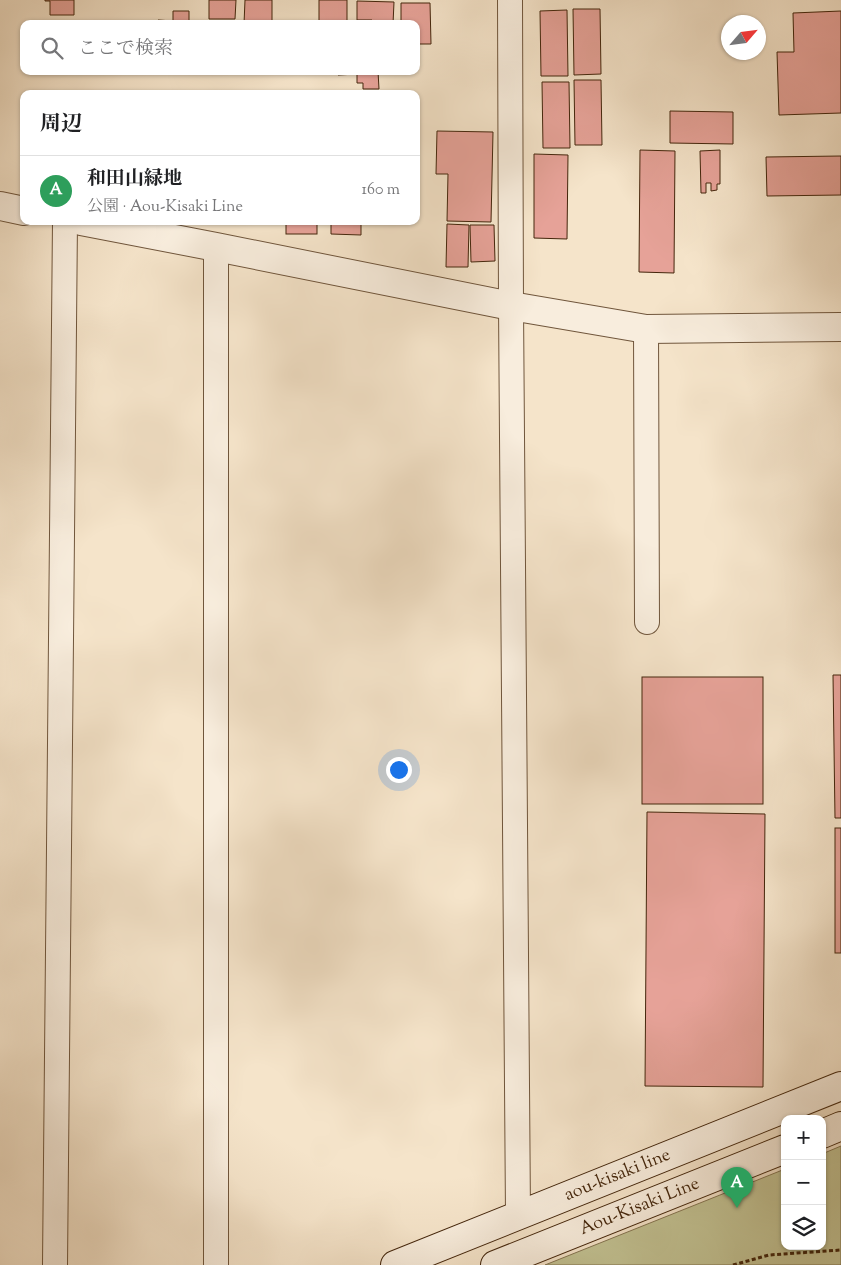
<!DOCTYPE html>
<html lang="ja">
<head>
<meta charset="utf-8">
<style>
  :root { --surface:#fff; --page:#f2f2f2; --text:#202124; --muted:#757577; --line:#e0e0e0; --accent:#d93025 }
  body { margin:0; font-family:"Sorts Mill Goudy","Noto Serif JP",serif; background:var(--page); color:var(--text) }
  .controls { position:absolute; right:15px; bottom:15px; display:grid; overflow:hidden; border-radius:10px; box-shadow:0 1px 4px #0004 }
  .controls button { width:45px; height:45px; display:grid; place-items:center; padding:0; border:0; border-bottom:1px solid var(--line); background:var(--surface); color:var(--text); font:25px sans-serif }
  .compass { position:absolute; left:721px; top:15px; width:45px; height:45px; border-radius:50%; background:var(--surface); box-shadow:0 1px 4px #0004; rotate:62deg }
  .you { position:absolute; left:398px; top:769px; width:18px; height:18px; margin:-12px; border:4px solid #fff; border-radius:50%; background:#1a73e8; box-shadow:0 0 0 8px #1a73e833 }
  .badge { display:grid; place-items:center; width:32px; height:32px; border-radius:50%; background:var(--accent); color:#fff; font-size:16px; font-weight:700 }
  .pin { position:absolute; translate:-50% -41px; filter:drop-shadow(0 1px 2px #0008) }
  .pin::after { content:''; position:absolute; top:26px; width:18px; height:15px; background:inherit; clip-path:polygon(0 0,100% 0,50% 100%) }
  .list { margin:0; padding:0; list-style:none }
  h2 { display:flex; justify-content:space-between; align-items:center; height:65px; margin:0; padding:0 20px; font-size:21px }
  h2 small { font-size:16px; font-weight:400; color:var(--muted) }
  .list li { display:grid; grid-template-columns:32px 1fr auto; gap:15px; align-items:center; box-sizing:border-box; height:70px; padding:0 20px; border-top:1px solid var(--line) }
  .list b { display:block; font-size:19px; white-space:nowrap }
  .list p { margin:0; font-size:16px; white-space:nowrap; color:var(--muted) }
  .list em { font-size:16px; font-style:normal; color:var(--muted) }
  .icon { flex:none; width:28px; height:28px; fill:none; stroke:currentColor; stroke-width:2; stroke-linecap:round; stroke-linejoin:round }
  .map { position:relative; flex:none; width:841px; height:1265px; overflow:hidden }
  .search { position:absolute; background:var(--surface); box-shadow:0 1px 4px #0004; left:20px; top:20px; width:400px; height:55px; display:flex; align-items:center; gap:12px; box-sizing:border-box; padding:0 18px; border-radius:10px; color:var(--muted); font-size:19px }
  .panel { position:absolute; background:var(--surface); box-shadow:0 1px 4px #0004; left:20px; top:90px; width:400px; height:135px; border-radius:10px }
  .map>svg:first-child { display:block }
  .green { fill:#c2c293; stroke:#837450 }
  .building { fill:#e6a298; stroke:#44260c }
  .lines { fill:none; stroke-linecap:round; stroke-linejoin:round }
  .minor-casing { stroke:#70563c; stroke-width:26 }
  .tertiary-casing { stroke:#70563c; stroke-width:30 }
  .secondary-casing { stroke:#44260c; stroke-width:30 }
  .path { stroke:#44260c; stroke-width:3; stroke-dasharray:4 2.5; stroke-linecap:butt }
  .minor { stroke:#f8eddd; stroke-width:24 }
  .tertiary { stroke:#f8eddd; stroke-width:28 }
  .secondary { stroke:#f8eddd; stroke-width:28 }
  .labels { text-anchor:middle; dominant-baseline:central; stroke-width:4; stroke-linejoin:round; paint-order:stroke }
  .street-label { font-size:18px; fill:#44260c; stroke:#f8eddd }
</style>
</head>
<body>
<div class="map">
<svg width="841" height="1265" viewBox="0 0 841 1265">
  <rect width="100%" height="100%" fill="#f5e4ca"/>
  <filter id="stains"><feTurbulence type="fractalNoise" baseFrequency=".004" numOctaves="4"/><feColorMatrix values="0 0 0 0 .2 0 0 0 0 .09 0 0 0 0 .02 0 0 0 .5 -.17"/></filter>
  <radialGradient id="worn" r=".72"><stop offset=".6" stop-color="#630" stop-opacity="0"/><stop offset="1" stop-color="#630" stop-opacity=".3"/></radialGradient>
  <path class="green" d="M841,1146V1265H545L785,1169V1246H822V1154Z"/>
  <g class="building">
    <path d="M45,0H74V15H50V1H45Z"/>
    <path d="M209,0H236L235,19H209Z"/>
    <path d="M245,0H272V24H244Z"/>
    <rect x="319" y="0" width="28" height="24"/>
    <path d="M357,1L394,2L393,24H372V20H357Z"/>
    <path d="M401,3H430L431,44H416V24H401Z"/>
    <path d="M573,9H600L601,74L574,75Z"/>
    <path d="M567,10L568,76H541L540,11Z"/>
    <path d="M173,11H189V24H158V20L173,21Z"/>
    <path d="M841,11V113L779,115L777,52H794L793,13Z"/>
    <path d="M338,71H378L379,89H363V83H357V74L338,75Z"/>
    <path d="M574,80H601L602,145H575Z"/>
    <path d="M542,82H569L570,148H543Z"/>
    <path d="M670,111L733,112V144L670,143Z"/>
    <path d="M437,131L493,132L491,222L447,221L448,174H436Z"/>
    <path d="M640,150L675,151L674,273L639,272Z"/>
    <path d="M720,150V184H717V190L711,191V183H706V193H701L700,151Z"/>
    <path d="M534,154L568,155L567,239L534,238Z"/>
    <path d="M841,156V195L767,196L766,157Z"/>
    <rect x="286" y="221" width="31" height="13"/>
    <path d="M331,221H361V235L331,234Z"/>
    <path d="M447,224L469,225L468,267H446Z"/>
    <path d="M470,225H494L495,261L471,262Z"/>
    <path d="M833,675H841V818H835Z"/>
    <rect x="642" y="677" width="121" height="127"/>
    <path d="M647,812L765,814L763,1087L645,1086Z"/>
    <rect x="835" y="828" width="6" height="125"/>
  </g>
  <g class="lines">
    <g class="minor-casing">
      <g id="minor">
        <path d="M510,0L511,306L518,1215"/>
        <path d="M646,329L647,622"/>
        <path d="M55,1265L65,221"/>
        <path d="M216,1265V247"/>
      </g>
    </g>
    <g class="tertiary-casing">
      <g id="tertiary">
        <path d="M0,206L24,211"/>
        <path d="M81,221L216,247L511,306L646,329L841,327"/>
      </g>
    </g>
    <g class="secondary-casing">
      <g id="secondary">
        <path d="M822,1134L841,1126"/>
        <path id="s1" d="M395,1265L841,1086"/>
        <path id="s2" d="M495,1265L785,1149"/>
      </g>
    </g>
    <path class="path" d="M733,1265L769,1255L841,1250"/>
    <use href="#minor" class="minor"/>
    <use href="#tertiary" class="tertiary"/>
    <use href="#secondary" class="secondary"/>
  </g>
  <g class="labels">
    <g class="street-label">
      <text stroke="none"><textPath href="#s1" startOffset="240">aou-kisaki line</textPath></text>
      <text stroke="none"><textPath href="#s2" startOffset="156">Aou-Kisaki Line</textPath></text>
    </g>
  </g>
  <rect width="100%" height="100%" filter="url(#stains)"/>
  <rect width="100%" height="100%" fill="url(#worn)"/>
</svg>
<div class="controls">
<button>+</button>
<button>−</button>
<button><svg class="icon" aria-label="layers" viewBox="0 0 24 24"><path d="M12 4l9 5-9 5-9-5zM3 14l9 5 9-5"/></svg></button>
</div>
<svg class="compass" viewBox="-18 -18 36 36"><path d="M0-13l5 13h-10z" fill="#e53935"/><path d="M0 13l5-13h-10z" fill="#757577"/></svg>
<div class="you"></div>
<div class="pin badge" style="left:737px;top:1208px;background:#2e9e5b">A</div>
<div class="search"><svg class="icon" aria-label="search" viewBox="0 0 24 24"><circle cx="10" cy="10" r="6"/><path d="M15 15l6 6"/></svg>ここで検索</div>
<section class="panel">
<h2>周辺<small></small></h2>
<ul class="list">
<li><span class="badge" style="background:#2e9e5b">A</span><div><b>和田山緑地</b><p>公園 · Aou-Kisaki Line</p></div><em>160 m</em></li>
</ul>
</section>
</div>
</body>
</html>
